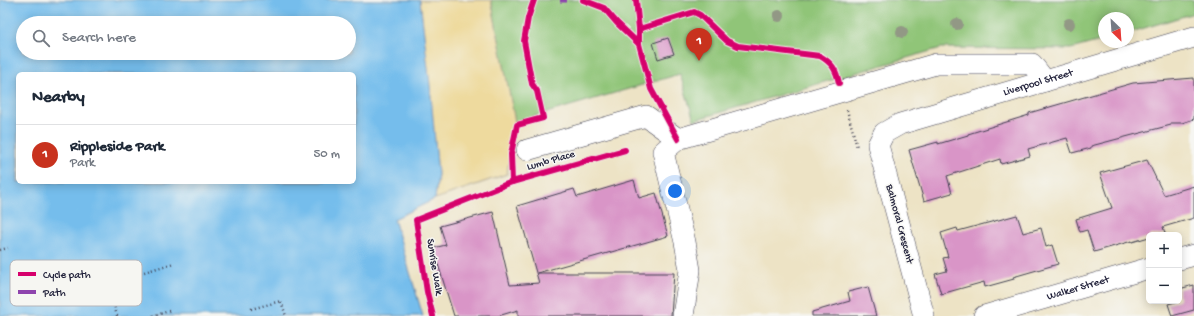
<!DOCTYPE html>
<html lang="en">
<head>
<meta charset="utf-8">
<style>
  :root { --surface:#fff; --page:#f6f6f7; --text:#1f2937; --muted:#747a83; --line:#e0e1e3; --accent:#c8321e }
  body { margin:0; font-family:"Gochi Hand",sans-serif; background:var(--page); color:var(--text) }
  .controls { position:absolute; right:12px; bottom:12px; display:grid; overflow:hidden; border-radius:6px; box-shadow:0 2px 10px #0003 }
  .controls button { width:36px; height:36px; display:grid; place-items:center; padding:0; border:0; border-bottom:1px solid var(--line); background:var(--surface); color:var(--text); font:20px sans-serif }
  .compass { position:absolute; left:1098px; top:12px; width:36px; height:36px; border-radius:50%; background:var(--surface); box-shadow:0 2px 10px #0003; rotate:155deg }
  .you { position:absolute; left:675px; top:191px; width:14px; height:14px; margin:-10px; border:3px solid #fff; border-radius:50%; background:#1a73e8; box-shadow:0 0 0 6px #1a73e833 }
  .badge { display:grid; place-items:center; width:26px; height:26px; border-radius:50%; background:var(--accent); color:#fff; font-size:13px; font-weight:700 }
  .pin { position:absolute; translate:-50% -33px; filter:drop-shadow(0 1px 2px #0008) }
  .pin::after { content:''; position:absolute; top:21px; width:14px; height:12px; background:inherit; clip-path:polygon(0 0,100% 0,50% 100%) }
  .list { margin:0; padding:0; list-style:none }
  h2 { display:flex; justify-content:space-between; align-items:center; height:52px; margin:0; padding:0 16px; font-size:17px }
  h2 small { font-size:13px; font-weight:400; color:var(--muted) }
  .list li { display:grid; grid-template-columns:26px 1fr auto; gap:12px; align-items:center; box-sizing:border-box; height:60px; padding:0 16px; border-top:1px solid var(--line) }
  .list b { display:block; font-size:15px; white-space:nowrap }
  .list p { margin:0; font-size:13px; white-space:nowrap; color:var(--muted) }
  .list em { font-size:13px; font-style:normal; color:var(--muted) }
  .icon { flex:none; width:22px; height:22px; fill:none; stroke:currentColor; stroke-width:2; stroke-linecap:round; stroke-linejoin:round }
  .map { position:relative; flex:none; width:1194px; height:316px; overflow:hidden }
  .search { position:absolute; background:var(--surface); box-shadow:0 2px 10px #0003; left:16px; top:16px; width:340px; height:44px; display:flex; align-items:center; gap:10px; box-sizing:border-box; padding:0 14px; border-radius:22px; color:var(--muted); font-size:15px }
  .panel { position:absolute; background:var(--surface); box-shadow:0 2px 10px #0003; left:16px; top:72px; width:340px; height:112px; border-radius:6px }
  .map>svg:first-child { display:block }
  .green { fill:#90c578; stroke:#59745a }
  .sand { fill:#eeda9e; stroke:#887e6c }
  .water { fill:#74bdec; stroke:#4b7094; fill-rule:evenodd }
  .building { fill:#d995c7 }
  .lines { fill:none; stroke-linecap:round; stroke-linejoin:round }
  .minor-casing { stroke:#403f50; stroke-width:22 }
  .path { stroke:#403f50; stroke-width:2.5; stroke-dasharray:1 3; stroke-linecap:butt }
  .minor { stroke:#fff; stroke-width:21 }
  .quiet { stroke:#8e44ad; stroke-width:5; stroke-dasharray:10 5; stroke-linecap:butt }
  .cycleway-casing { stroke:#f6f6f2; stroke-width:8 }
  .cycleway { stroke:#d6006c; stroke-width:6 }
  .tree { fill:#929885 }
  .labels { text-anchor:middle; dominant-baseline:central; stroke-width:3; stroke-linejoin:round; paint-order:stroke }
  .street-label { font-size:11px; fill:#22223b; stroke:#f6f6f2 }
  .key { fill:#f6f6f2; stroke:#b6b6bb; stroke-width:1 }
  .key-label { font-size:11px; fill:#22223b }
</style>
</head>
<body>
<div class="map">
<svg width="1194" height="316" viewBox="0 0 1194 316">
  <rect width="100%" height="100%" fill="#f6f6f2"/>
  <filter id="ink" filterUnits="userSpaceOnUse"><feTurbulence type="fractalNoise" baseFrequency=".025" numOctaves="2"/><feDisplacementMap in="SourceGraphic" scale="8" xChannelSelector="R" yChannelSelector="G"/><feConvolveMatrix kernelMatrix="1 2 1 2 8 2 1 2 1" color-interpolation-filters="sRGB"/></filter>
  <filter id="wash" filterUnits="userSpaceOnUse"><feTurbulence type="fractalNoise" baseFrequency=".012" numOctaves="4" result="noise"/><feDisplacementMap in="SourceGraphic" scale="16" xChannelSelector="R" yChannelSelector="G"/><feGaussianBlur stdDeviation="0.9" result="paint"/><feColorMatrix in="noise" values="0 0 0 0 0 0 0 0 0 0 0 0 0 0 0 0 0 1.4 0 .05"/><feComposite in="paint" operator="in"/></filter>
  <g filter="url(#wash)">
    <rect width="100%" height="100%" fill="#ede3c5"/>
    <path class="green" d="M491,0H1194V13L1128,33V18H1104V40L1071,49L941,48L694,120L680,74L515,122Z"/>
    <path class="sand" d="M420,0H491L515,122L507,174L435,199L438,174Z"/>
    <path class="water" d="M0,0H420L430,85L438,174L435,199L394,219L423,316H0ZM23,23H349V53H23ZM18,74H354V182H18Z"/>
    <g id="blocks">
      <g class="building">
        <path d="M668,38L674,54L658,59L653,43Z"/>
        <path d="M1194,78V119L1182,123H1171V125L1091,146V148L1072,153L1067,138L1028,149L1030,156L1001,164L1000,159L947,176L952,193L924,201L909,150L938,142V144L968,135V134L1029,115V113L1133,83Z"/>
        <path d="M1147,160L1164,195L1194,186V218L1163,227L1165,233L1157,235H1149V237L1132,242V241L1094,252L1087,230L1080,232L1076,219L1112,208L1100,173Z"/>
        <path d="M634,180L639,198L656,193L668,236L537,273H674L671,316H518V310L498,316H454L433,248L446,245L440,226L493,212L510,285L539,283L517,206L574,189L577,197Z"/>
        <path d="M1017,215L1023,233L1041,228L1046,247L1052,245L1058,264L1013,277L1014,279L985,287L984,282L941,294L935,274L947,271L943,258L948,257L941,233L957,228L958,231Z"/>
        <path d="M1194,285V310L1172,316L1168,304L1179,301V289Z"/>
        <path d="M868,287L876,316H812V312L850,301L848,292Z"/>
      </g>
    </g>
  </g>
  <g filter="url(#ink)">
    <use href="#blocks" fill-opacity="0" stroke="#403f50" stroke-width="1"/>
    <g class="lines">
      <g class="minor-casing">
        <g id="minor">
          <path d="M527,150L646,116L678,139"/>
          <path d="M1179,259L1194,255"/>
          <path d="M683,316L690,270L685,242L663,152L678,139L936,64H1032L1045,81"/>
          <path id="s1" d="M924,316L878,145L884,133L900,124L1194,37"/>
          <path id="s2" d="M984,316L1149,268"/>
        </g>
      </g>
      <g class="path">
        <path d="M847,110L857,147"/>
        <path d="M0,250L8,248"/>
        <path d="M81,297L109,289"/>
        <path d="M251,309L281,301L286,316"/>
        <path d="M117,316L108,283L174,263"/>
        <path d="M153,316L172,310"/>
      </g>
      <use href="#minor" class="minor"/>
      <path class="quiet" d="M560,0H567"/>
      <g class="cycleway-casing">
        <g id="cycleway">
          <path d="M583,0L604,8L617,23L639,44"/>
          <path d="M636,0L639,29V44L651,89L678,139"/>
          <path d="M639,29L694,12L700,15L727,41L738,46L820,56C832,63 836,69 839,83"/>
          <path d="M512,182L511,154L517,125L543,118L537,91L532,84L524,41L528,18L534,0"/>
          <path d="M433,316L427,292L416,220L512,182L625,150"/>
        </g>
      </g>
      <use href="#cycleway" class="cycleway"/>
    </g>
    <g class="tree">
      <circle cx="779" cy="16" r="6"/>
      <circle cx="957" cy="24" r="6"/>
      <circle cx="1069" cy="24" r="6"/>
      <circle cx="902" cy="32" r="6"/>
    </g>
  </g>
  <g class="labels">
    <g class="street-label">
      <text stroke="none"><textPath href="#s1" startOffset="353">Liverpool Street</textPath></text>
      <text transform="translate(551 161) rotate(-16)">Lumb Place</text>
      <text transform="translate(899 224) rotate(75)">Balmoral Crescent</text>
      <text transform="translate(434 267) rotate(81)">Sunrise Walk</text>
      <text stroke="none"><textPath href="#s2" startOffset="98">Walker Street</textPath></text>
    </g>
  </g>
  <rect x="10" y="260" width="132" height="46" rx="6" class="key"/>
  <rect x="18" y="272" width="18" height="4" fill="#d6006c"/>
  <rect x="18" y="290" width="18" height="4" fill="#8e44ad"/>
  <g class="key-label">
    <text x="43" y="278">Cycle path</text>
    <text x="43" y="296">Path</text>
  </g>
</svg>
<div class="controls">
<button>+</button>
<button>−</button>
</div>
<svg class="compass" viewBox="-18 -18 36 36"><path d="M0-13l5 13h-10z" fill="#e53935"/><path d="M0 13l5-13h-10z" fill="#747a83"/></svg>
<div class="you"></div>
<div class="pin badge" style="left:699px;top:61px">1</div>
<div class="search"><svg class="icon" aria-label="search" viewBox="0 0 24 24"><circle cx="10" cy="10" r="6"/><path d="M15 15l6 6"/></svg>Search here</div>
<section class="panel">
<h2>Nearby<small></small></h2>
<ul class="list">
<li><span class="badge">1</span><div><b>Rippleside Park</b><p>Park</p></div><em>50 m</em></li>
</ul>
</section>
</div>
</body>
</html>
